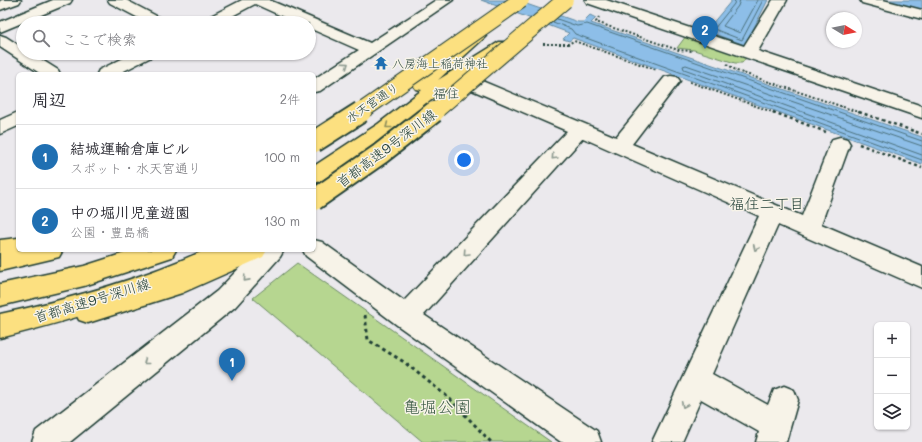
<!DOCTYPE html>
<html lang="ja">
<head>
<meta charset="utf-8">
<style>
  :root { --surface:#fff; --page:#f7f7f7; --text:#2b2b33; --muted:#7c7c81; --line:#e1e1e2; --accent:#1f6fb2 }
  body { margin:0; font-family:Mali,"Klee One",sans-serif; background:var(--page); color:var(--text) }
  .controls { position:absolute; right:12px; bottom:12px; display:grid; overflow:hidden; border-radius:6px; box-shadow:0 1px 3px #0004 }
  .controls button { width:36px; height:36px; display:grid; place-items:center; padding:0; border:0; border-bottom:1px solid var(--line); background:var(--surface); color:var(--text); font:20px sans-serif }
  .compass { position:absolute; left:826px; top:12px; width:36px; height:36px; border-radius:50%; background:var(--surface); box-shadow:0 1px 3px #0004; rotate:100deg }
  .you { position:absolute; left:464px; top:160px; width:14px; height:14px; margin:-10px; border:3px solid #fff; border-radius:50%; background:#1a73e8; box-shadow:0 0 0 6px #1a73e833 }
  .badge { display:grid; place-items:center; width:26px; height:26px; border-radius:50%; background:var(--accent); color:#fff; font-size:13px; font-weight:700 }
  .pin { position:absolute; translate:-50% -33px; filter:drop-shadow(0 1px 2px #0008) }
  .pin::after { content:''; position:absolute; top:21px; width:14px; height:12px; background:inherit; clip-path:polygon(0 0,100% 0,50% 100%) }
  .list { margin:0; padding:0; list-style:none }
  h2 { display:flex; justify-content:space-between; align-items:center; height:52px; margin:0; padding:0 16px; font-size:17px }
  h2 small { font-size:13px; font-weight:400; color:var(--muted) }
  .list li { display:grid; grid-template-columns:26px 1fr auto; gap:12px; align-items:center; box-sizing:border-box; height:64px; padding:0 16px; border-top:1px solid var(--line) }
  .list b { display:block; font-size:15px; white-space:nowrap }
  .list p { margin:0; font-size:13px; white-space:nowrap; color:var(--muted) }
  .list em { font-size:13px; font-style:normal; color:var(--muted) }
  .icon { flex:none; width:22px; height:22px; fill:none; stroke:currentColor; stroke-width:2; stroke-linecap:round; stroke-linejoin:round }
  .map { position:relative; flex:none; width:922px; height:442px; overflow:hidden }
  .search { position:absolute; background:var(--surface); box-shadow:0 1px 3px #0004; left:16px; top:16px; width:300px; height:44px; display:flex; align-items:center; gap:10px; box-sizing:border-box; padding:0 14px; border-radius:22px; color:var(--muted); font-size:15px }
  .panel { position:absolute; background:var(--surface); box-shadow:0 1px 3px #0004; left:16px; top:72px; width:300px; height:180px; border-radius:6px }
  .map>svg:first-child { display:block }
  .green { fill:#b6d690; stroke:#6a8a62 }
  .water { fill:#8dbee8; stroke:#618aa0 }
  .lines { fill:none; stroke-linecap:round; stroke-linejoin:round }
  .shore { stroke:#4b717c; stroke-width:1 }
  .minor-casing { stroke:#1f3d34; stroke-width:3 }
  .major-casing { stroke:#1f3d34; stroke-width:3 }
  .highway-casing { stroke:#1f3d34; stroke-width:3 }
  .path-far2 { stroke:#1f3d34; stroke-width:2; stroke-dasharray:2 2; stroke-linecap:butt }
  .path-far1 { stroke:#1f3d34; stroke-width:2.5; stroke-dasharray:3 3; stroke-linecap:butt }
  .path { stroke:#1f3d34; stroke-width:3; stroke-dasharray:3.5 3.5; stroke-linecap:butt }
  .minor { fill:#f7f3e8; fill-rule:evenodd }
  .major { fill:#fce080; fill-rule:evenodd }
  .highway { fill:#fce080; fill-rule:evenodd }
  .highway-bridge-far1-casing { stroke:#1f3d34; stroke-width:18; stroke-linecap:butt }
  .highway-bridge-casing { stroke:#1f3d34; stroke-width:24; stroke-linecap:butt }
  .highway-bridge-far1 { stroke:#fce080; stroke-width:16 }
  .highway-bridge { stroke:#fce080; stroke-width:20 }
  .oneway { stroke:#8b988e }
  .oneway2 { stroke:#8e8e5a }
  .labels { text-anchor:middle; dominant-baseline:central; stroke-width:3; stroke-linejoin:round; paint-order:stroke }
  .far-poi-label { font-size:12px; fill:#1f3d34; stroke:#f7f3e8; text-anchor:start }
  .far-street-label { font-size:12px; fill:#1f3d34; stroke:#f7f3e8 }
  .far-quarter-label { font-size:13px; fill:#1f3d34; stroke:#f7f3e8 }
  .street-label { font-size:14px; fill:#1f3d34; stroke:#f7f3e8 }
  .neighbourhood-label { font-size:15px; fill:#1f3d34; stroke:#f7f3e8 }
  .near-park-label { font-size:17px; fill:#3d5c46; stroke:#f7f3e8 }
</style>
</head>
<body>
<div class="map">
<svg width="922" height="442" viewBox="0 0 922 442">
  <rect width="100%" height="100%" fill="#ebe9ed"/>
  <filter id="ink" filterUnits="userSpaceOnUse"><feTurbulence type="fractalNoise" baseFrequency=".025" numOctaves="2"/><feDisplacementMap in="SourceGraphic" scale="8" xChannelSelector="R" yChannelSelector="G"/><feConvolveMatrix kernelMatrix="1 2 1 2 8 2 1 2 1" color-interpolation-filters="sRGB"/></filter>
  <g filter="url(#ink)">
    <g class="green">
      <path d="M686,36L743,55L746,58L742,63H735L694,50L677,48Z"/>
      <path d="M297,263L551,442H423L253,298Z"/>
    </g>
    <g class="water">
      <path d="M481,0H515L578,22H583L590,15L596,18L591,23L922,137V164L573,38L569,41L563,39L569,33Z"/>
      <path d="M732,0H768L745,45L706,31Z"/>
      <path d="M884,0H922V11Z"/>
    </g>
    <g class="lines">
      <g class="shore">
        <path d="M735,0L734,4L714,29L742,40L763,0"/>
        <path d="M740,0L738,6L723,26L740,33L758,0"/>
        <path d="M557,19L577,26L587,24L922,141"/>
        <path d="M553,22L571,29L575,34L922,160"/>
        <path d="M922,146L686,65L683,66L684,69L922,155"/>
      </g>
      <g class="minor-casing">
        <g id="minor">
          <path d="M2,0H21L19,3L0,10V1Z"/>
          <path d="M53,0H72L70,3L0,32V22Z"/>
          <path d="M108,0H126L164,20L167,23H148L110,3Z"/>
          <path d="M242,0H269L370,43L436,0H453L320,91L314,92V79L359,50L309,28V23H297L255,4L219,23H200L203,20Z"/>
          <path d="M585,0H606L744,46L773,0H787L758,51L922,106V118L587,3Z"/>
          <path d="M860,0H883L922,10V19L862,3Z"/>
          <path d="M0,35L6,37L23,48V53H31L58,70L60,74H41L0,47Z"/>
          <path d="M134,53H155L153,56L118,74H97L99,70Z"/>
          <path d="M671,76L677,77L680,81L632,144L802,216L830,144L833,139L840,137L847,139L850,144L821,224L922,267V288L778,225L712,374L768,405L774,390L784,386L794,390L798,400L786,442H756L759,432L701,399L682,442H652L759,216L583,138L424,315L597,431L601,442H561L397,325L306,256L303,250H314V240L322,242L404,301L567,131L465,87L462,83L465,79L471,78L477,79L616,137L665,77Z"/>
          <path d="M18,112V126L0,134V120Z"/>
          <path d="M257,250H284L280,257L235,307L70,442H32L36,431L217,291Z"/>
        </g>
      </g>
      <g class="major-casing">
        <g id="major">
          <path d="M18,238V250H28L26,254L0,258V240Z"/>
          <path d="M233,250H267L263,257L182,293L88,323L79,320L75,312L79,304L168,277Z"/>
        </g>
      </g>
      <g class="highway-casing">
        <g id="highway">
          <path d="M478,31L483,33L486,36L483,39L438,80L499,42H511L513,45L511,48L435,97L392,132L321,181L314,183V166L378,124L422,90L416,89L413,85L416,81L473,33Z"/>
          <path d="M18,248V250H63L59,257L51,259L0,271V251Z"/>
          <path d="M134,250H176L172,257L84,286L0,306V284L84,266Z"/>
          <path d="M205,250H239L235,257C160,293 81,318 0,338V314C70,299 139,280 205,250Z"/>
        </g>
      </g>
      <g class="path-far2">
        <path d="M599,17L596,22L678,50L692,51"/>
        <path d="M543,44H568L574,41L657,70"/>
        <path d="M727,64L737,71L861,113"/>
        <path d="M690,82L775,113"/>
      </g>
      <g class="path-far1">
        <path d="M773,112L826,132"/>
        <path d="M859,112L922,134"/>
        <path d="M859,144L922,168"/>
      </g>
      <path class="path" d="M365,315L368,340L404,362L449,398L491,442"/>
      <use href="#minor" class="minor"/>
      <use href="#major" class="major"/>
      <use href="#highway" class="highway"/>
      <g class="highway-bridge-far1-casing">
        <g id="highway-bridge-far1">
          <path d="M359,113L521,0"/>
          <path d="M433,113L565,0"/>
        </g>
      </g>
      <g class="highway-bridge-casing">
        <g id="highway-bridge">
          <path d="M314,142L361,112"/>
          <path d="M314,200L380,154L434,112"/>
        </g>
      </g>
      <use href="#highway-bridge-far1" class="highway-bridge-far1"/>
      <use href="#highway-bridge" class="highway-bridge"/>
    </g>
    <defs><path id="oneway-chevron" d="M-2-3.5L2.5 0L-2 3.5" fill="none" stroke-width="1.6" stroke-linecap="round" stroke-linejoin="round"/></defs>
    <g class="oneway">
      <use href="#oneway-chevron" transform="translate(346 65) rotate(-34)"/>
      <use href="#oneway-chevron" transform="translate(554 157) rotate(133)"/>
      <use href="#oneway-chevron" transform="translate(756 248) rotate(115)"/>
      <use href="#oneway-chevron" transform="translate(466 253) rotate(133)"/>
      <use href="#oneway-chevron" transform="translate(246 279) rotate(132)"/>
      <use href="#oneway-chevron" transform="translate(146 362) rotate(142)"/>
      <use href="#oneway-chevron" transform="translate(684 405) rotate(114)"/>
    </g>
    <use class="oneway2" href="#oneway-chevron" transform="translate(388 126) rotate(142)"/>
  </g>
  <defs>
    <g id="temple-bare" transform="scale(1.08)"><path d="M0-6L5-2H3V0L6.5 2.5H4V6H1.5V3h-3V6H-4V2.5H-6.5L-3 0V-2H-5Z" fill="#1f6fb2" stroke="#f7f3e8" stroke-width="2.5" paint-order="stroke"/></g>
  </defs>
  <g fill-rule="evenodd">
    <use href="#temple-bare" x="381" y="63"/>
  </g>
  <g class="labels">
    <g class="far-poi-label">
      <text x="392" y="63">八房海上稲荷神社</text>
    </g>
    <g class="far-street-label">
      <text transform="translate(372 102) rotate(-34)">水天宮通り</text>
    </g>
    <g class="far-quarter-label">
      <text x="446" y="92">福住</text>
    </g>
    <g class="street-label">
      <text transform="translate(386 148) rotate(-37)">首都高速9号深川線</text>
      <text transform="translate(92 300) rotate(-17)">首都高速9号深川線</text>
    </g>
    <g class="neighbourhood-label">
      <text x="767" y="203">福住二丁目</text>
    </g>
    <g class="near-park-label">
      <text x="437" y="406">亀堀公園</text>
    </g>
  </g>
</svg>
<div class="controls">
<button>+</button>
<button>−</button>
<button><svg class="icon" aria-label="layers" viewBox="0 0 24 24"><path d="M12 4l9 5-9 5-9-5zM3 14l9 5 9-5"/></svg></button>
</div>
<svg class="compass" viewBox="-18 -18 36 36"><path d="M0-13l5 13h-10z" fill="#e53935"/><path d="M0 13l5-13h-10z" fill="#7c7c81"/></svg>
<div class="you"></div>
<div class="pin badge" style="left:232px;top:381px">1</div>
<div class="pin badge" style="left:705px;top:49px">2</div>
<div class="search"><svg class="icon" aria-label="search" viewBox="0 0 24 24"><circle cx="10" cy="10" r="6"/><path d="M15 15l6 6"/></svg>ここで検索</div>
<section class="panel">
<h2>周辺<small>2件</small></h2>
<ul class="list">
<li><span class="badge">1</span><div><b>結城運輸倉庫ビル</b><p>スポット · 水天宮通り</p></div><em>100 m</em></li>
<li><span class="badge">2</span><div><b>中の堀川児童遊園</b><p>公園 · 豊島橋</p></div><em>130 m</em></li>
</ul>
</section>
</div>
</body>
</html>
